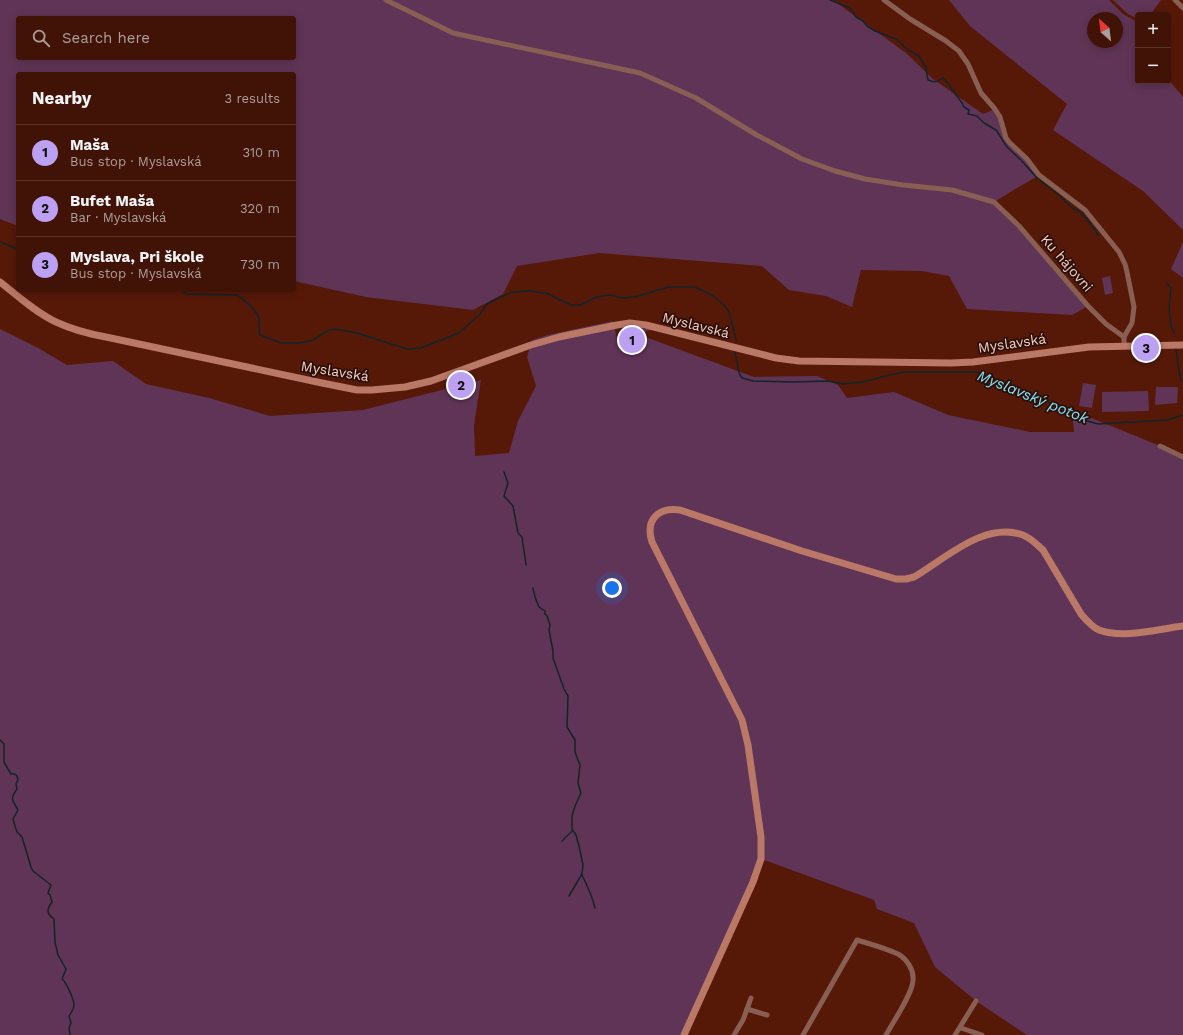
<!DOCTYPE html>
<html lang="en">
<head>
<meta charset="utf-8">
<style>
  :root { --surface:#401306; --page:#4b2014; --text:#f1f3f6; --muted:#ae9e9b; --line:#593228; --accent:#bca0f2 }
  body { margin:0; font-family:"Work Sans",sans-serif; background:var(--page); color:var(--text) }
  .controls { position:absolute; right:12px; top:12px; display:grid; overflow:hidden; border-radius:4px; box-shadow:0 2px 10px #0003 }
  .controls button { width:36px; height:36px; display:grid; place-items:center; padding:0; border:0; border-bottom:1px solid var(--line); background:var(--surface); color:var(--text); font:20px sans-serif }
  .compass { position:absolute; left:1087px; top:12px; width:36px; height:36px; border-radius:50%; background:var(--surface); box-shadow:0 2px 10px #0003; rotate:332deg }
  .you { position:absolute; left:612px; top:588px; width:14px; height:14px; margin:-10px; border:3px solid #fff; border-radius:50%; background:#1a73e8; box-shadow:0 0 0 6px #1a73e833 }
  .badge { display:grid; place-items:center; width:26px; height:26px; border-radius:50%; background:var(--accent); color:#111; font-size:13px; font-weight:700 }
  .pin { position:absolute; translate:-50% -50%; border:2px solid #fff; box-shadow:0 1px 4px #0006 }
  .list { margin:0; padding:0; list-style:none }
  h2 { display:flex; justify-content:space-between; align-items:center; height:52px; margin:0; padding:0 16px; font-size:17px }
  h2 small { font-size:13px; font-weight:400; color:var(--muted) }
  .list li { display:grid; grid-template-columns:26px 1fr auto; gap:12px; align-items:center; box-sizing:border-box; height:56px; padding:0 16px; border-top:1px solid var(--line) }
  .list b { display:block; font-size:15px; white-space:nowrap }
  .list p { margin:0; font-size:13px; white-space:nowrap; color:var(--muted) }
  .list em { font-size:13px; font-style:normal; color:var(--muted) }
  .icon { flex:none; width:22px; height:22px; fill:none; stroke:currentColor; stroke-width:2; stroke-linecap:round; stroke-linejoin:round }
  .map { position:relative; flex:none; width:1183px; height:1035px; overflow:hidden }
  .search { position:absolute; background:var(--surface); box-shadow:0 2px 10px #0003; left:16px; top:16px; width:280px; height:44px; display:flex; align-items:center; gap:10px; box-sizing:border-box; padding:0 14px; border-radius:4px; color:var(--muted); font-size:15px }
  .panel { position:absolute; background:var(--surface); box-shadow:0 2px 10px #0003; left:16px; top:72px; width:280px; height:220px; border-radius:4px }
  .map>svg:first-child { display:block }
  .green { fill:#603456; fill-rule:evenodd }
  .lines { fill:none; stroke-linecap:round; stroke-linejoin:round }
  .stream { stroke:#122429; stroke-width:1.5 }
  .street { stroke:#895f54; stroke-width:5 }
  .secondary { stroke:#ba7866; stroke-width:7 }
  .labels { text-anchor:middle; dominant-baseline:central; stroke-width:3.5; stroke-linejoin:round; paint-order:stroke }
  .street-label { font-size:14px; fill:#f4ccc1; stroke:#2a0f08 }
  .water-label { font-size:15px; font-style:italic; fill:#88e6fe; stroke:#2a0f08 }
</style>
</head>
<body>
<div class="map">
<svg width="1183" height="1035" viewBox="0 0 1183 1035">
  <rect width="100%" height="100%" fill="#561908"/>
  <g class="green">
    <path d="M0,0H833L906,53L933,79L983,114L995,109L1008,141L1039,175L994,202L1088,306L1072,315L967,309L949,276L922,271L861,270L852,307L826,296L789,290L762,266L599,253L517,266L503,294L473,310L366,297L294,281V74H18V226L0,219ZM18,18H294V58H18Z"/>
    <path d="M949,0H1109L1123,14L1135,21L1138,25V81H1168V79L1183,97V230L1143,191L1053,130L1067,104L970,26ZM1093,18H1117V42H1093Z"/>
    <path d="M1113,0H1161L1150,15H1138V19L1128,14Z"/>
    <path d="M1183,242V278L1171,269Z"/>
    <path d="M1110,276L1113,293L1105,295L1102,278Z"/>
    <path d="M613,321L617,339L622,343L629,344L648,338L754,377L817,376L838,385L847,398L894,392L948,415L1030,432H1074L1072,410L1160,446L1183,457V1035H1027L976,1001L935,967L914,923L877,909L874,900L761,859L684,1035H0V329L38,348L67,365L113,361L146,384L209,398L270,416L363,410L481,380L474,425L475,456L509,453L518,421L536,386L527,357L532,340L548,335Z"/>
    <path d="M629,326L650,329V330L644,332L630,331L628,329Z"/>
    <path d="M1083,383L1096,385L1092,408L1079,406Z"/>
    <path d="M1156,387H1178L1177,403L1155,405Z"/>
    <path d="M1148,391L1149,411L1102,412V392Z"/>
  </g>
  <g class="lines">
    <g class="stream">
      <path d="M830,0L850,8L856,17L863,21L867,26L875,31L896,39L908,50L919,56L926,68L928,80C935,83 937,82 943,78L946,81L962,103L964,107L969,110L968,114L977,116L984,123L996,130L1007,147L1021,160L1037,178L1060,196L1072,208L1082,213L1099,236"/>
      <path d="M0,242L18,249"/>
      <path d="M1166,283L1171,288L1169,307L1171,326L1174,333"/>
      <path d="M177,290L188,294L236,295C244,299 257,310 259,319C260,324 258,328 260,335L281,343H300L313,340L327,331L335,329L357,333L407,349L421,348L459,333L480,314L487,304L505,295L514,292L530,291L546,293L571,305H580L597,297L609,295L623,298L634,297L669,287H694L712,295L725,306L729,312L736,340"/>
      <path d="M1176,348L1178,365L1181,381"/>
      <path d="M735,352L739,373L742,378L753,381L795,382L828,381L843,384L863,382L889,375L905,372H977L992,378L1001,386L1026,392L1071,412L1084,420L1098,424L1168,420L1183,415"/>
      <path d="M504,472L508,483L504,496L513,506L518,533L522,537C523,546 525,555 526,565"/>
      <path d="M533,588L535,597L539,607L545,611V614L547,616L550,625L549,630L553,651V658L564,689L568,696L567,727L575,740V752L580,765L578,783L581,793L575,806L572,816V829L576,835L579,846L583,865L582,874L569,896"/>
      <path d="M0,740L4,744V762L11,774H15L17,776L18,780L16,784L17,789C9,800 13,800 18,810L13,819L15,826L17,832L22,837L31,867L33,871L51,885L48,893L50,895L52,902C46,910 47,914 54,919L55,942L58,955L66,969L62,979C66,982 74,999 74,1005C74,1009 71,1013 69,1016L71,1023L69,1028L70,1035"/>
      <path d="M562,841L572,831"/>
      <path d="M582,875C586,883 593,899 595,908"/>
    </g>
    <g class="street">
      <path d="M386,0L453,33L640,73L696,98L755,134L802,159L835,171L865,179L903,185L952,190L994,202L1019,226L1088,306L1106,324L1124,337"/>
      <path d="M884,0L910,19L946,41L959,51L968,64L981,93L995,109L1000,117L1006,138L1010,143L1027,159L1039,175L1085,210L1119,252L1125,264L1127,272L1134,307L1132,323L1124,337V345"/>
      <path d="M1175,0L1183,8"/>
      <path d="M1160,446L1183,457"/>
      <path d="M747,1009L767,1015"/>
      <path d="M961,1028L982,1035"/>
      <path d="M734,1035L743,1020L751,998"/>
      <path d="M803,1035L857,940C870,944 885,948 898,954C907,959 914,970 913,980C913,993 893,1022 886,1035"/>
      <path d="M955,1035L976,1001"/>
    </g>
    <g class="secondary">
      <path d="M0,282C18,296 35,312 56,322C71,329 89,334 106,337L322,383L357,390H372L405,387L431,381L531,345L559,337L617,325L630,323L646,325L776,358L799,361L951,363L973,362L1089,347L1183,345"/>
      <path d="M684,1035L753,882L761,859V837L748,745L742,720L652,542C645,520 658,507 680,510L802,551L896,579H906L914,577C945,559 984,521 1023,535C1031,538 1037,545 1043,550L1081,614C1086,620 1092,627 1099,630C1123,639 1158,629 1183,626"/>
    </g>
  </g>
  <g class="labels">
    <g class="street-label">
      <text transform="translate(1067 263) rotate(49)">Ku hájovni</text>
      <text transform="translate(696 325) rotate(14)">Myslavská</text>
      <text transform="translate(1012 343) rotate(-8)">Myslavská</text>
      <text transform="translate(335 371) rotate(9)">Myslavská</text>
    </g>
    <g class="water-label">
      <text transform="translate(1033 397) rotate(22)">Myslavský potok</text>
    </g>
  </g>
</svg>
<div class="controls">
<button>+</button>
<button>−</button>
</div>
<svg class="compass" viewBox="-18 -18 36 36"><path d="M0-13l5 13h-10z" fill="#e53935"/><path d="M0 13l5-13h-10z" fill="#ae9e9b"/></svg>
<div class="you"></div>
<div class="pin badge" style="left:632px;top:340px">1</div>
<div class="pin badge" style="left:461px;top:385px">2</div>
<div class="pin badge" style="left:1146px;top:348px">3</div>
<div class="search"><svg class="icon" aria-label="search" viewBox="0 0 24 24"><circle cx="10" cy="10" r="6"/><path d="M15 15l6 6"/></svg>Search here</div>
<section class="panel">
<h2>Nearby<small>3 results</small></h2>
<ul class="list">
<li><span class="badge">1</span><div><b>Maša</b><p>Bus stop · Myslavská</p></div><em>310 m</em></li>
<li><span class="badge">2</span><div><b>Bufet Maša</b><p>Bar · Myslavská</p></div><em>320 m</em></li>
<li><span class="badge">3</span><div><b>Myslava, Pri škole</b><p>Bus stop · Myslavská</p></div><em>730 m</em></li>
</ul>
</section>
</div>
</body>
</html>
